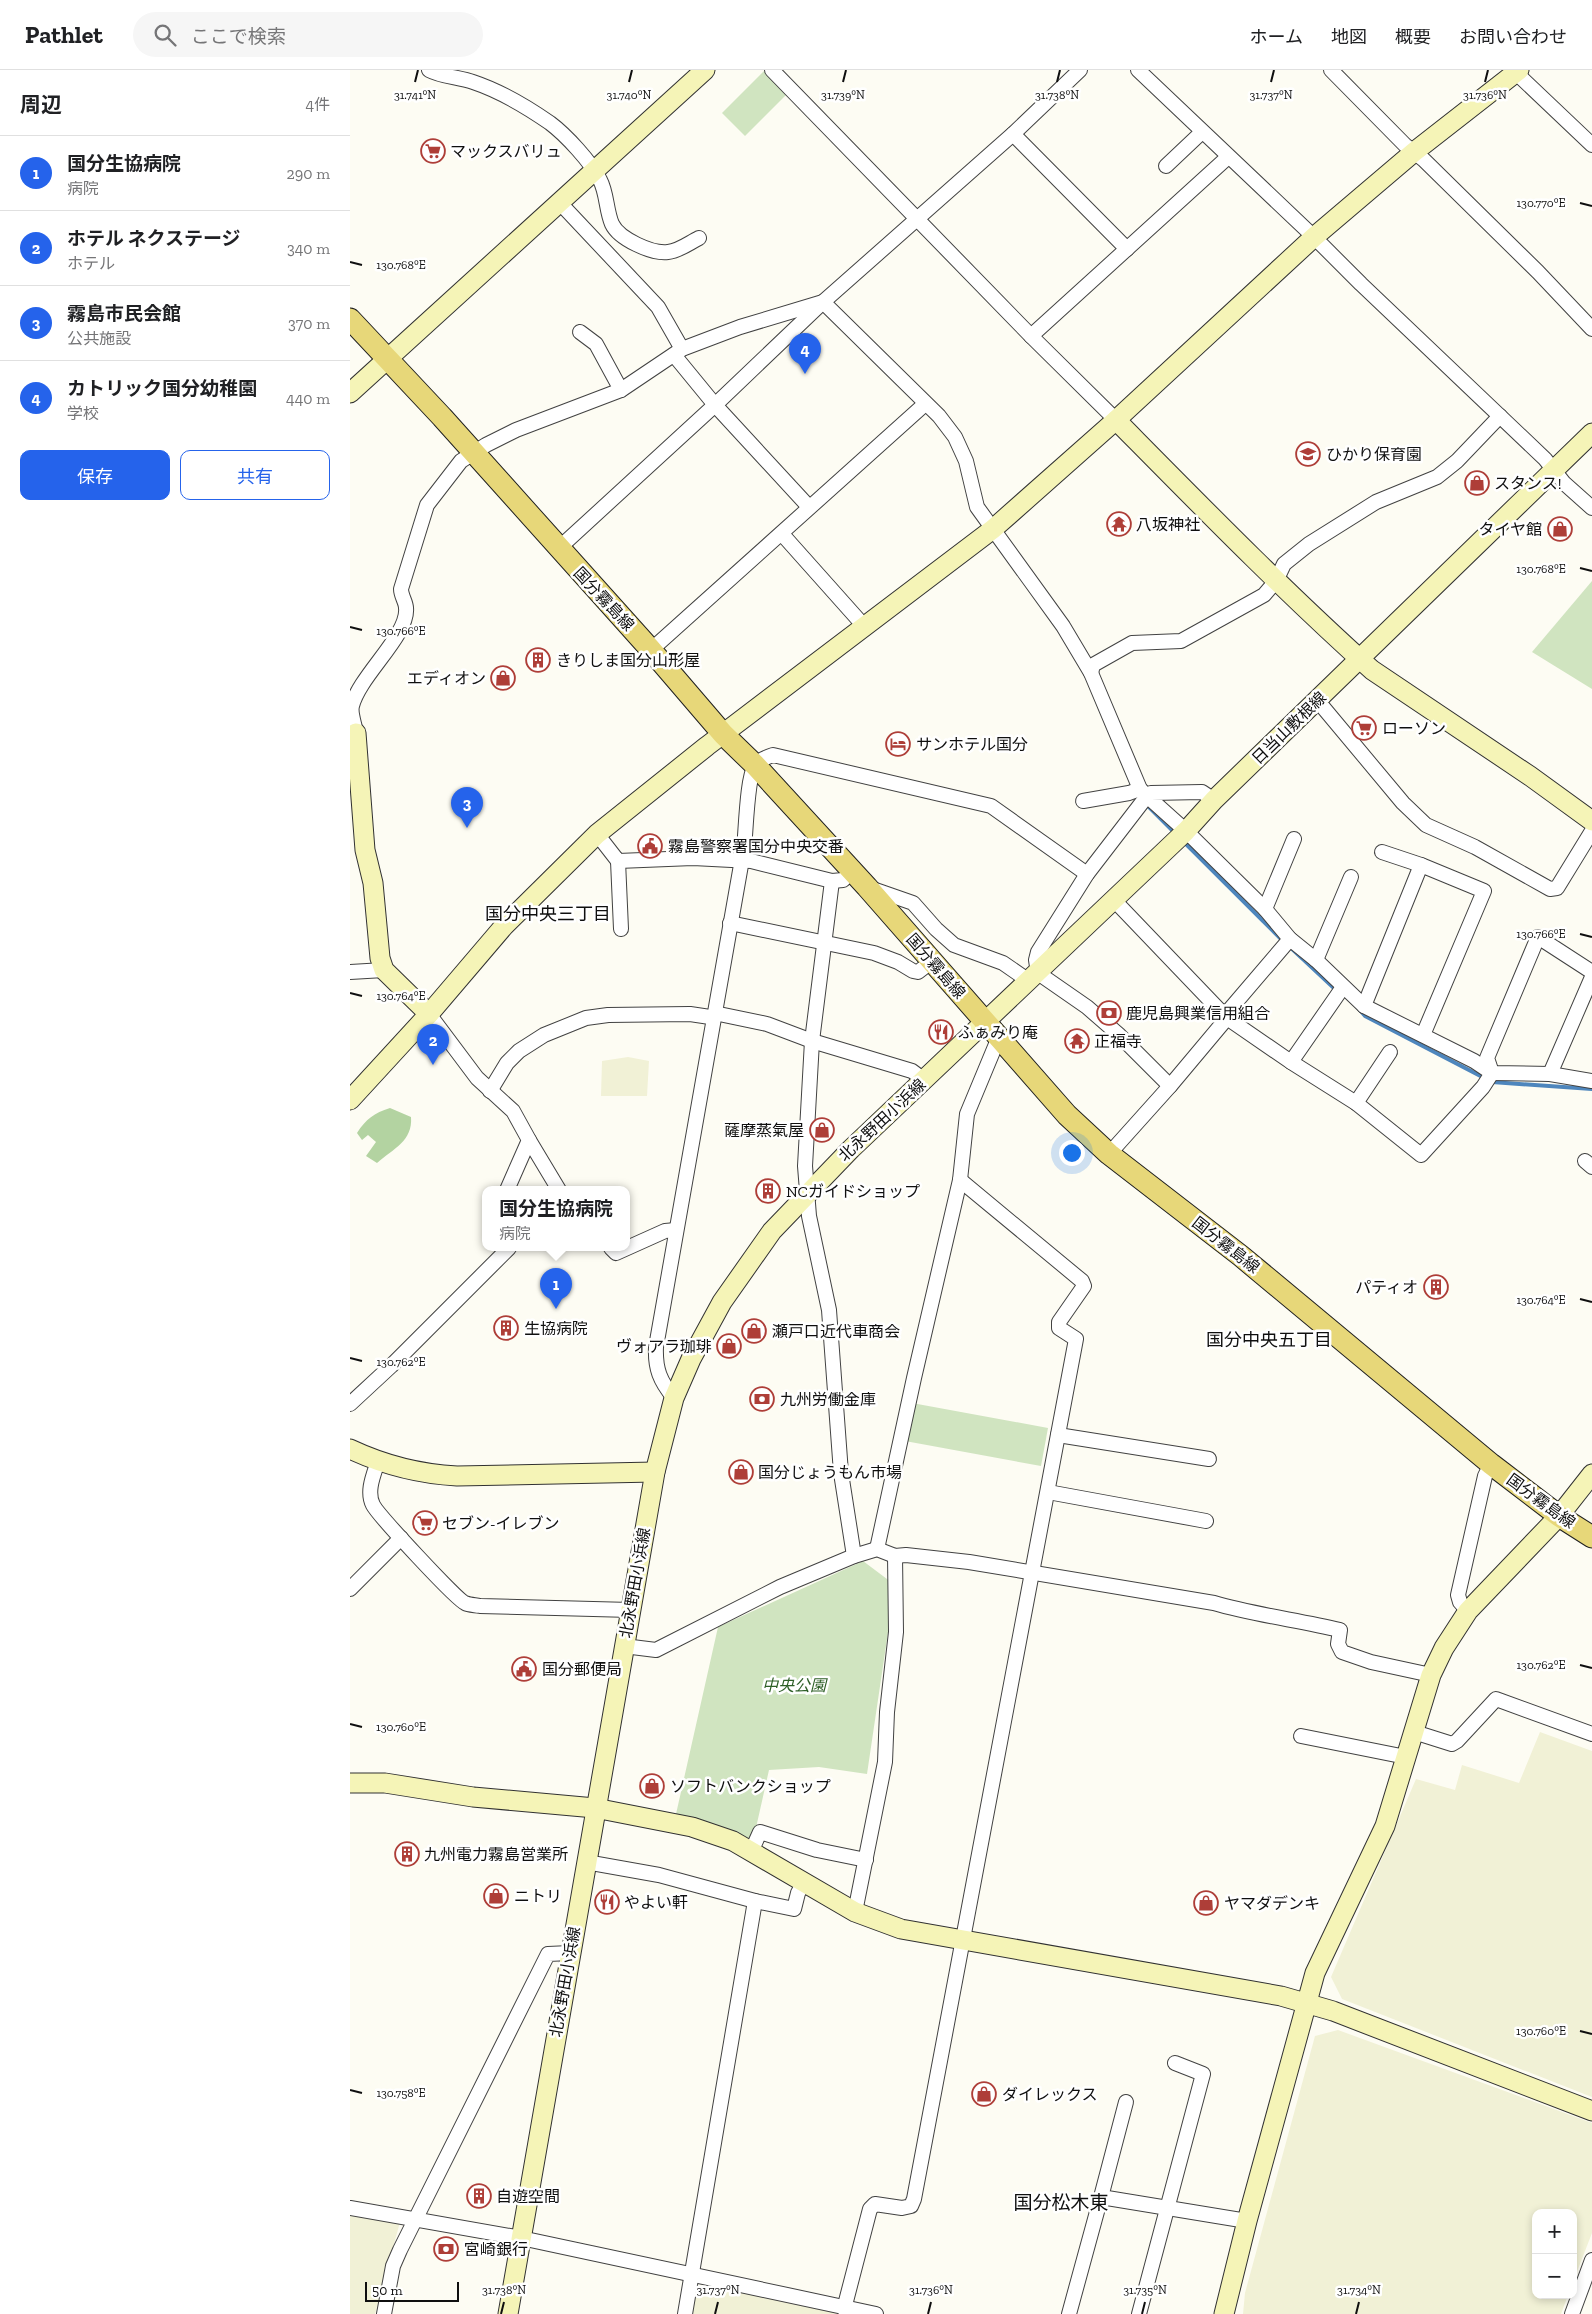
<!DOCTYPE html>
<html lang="ja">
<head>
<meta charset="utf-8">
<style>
  :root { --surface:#fff; --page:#f6f6f6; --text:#202124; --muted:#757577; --line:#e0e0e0; --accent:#2563eb }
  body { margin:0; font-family:"Zilla Slab","Noto Sans JP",serif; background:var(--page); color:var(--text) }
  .controls { position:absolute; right:15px; bottom:15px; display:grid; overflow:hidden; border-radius:10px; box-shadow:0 2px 8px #0003 }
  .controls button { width:45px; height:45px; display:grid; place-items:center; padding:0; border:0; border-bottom:1px solid var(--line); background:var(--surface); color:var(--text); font:25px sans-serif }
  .scale { position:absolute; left:15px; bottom:12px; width:94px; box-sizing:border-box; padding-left:5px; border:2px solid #0f0f0f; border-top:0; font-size:14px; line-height:18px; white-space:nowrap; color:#0f0f0f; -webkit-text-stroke:4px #fff; paint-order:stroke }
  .you { position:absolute; left:721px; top:1082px; width:18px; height:18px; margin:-12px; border:4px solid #fff; border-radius:50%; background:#1a73e8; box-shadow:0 0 0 8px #1a73e833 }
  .badge { display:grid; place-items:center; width:32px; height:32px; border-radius:50%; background:var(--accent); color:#fff; font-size:16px; font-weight:700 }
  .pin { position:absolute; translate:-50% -41px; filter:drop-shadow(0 1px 2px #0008) }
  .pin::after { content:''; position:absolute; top:26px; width:18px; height:15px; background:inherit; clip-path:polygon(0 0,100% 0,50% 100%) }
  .popup { position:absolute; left:132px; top:1116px; width:148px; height:65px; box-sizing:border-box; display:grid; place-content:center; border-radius:10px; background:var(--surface); filter:drop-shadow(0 1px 4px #0005); font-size:16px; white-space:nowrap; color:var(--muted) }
  .popup b { font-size:19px; color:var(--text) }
  .popup::after { content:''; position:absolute; left:50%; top:100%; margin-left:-10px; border:10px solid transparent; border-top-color:var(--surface) }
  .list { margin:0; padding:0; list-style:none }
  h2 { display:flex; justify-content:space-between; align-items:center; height:65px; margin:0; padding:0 20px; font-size:21px }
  h2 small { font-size:16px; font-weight:400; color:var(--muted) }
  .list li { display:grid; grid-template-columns:32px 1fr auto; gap:15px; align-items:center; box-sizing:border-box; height:75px; padding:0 20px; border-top:1px solid var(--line) }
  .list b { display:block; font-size:19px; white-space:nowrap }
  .list p { margin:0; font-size:16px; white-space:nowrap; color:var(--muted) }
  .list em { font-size:16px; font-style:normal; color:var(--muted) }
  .actions { display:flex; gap:10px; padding:15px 20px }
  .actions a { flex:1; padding:11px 0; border:1px solid var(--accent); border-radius:10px; text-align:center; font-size:18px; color:var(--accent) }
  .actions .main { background:var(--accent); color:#fff }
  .icon { flex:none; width:28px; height:28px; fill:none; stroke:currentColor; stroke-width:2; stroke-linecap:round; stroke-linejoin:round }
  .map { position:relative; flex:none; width:1242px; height:2244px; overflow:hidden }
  header { display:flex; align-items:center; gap:30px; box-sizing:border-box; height:70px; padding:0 25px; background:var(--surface); border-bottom:1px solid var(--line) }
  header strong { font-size:24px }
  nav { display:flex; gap:28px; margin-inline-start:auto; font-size:18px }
  .search { width:350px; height:45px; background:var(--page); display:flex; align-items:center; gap:12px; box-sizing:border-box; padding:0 18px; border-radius:28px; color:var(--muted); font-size:19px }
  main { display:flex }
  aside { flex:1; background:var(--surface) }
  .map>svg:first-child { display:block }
  .farmland { fill:#f1f1d6 }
  .green { fill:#d0e4c0 }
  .forest { fill:#b3d3a1 }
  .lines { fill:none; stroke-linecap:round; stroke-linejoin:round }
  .stream { stroke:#4e86bd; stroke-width:4 }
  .street-casing { stroke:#424242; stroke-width:16 }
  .secondary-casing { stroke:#313131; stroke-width:21 }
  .primary-casing { stroke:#202020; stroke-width:23 }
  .street { stroke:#fff; stroke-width:14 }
  .secondary { stroke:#f5f4b7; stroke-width:19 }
  .primary { stroke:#e7d779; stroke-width:21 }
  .ticks { fill:none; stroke:#0f0f0f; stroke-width:2 }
  .labels { text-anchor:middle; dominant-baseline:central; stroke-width:5; stroke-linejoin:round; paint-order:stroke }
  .poi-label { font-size:16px; fill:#0f0f0f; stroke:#fff; text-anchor:start }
  .street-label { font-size:16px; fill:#0f0f0f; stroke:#fff }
  .park-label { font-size:16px; font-style:italic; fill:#2e5f27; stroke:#fff }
  .neighbourhood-label { font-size:18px; fill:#0f0f0f; stroke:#fff }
  .quarter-label { font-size:19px; fill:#0f0f0f; stroke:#fff }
  .ticks-label { font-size:12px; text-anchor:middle; fill:#0f0f0f; stroke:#fff; stroke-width:5; stroke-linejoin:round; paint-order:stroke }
</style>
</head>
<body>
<header>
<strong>Pathlet</strong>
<div class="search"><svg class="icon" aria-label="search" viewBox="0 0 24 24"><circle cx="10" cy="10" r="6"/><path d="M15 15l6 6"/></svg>ここで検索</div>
<nav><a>ホーム</a><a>地図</a><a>概要</a><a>お問い合わせ</a></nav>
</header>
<main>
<aside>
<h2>周辺<small>4件</small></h2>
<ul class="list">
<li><span class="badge">1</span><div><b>国分生協病院</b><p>病院</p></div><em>290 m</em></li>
<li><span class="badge">2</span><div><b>ホテル ネクステージ</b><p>ホテル</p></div><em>340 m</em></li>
<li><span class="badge">3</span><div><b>霧島市民会館</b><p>公共施設</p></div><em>370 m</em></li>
<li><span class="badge">4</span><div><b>カトリック国分幼稚園</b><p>学校</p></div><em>440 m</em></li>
</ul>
<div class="actions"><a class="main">保存</a><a>共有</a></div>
</aside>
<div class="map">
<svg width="1242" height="2244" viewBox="0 0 1242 2244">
  <rect width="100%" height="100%" fill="#fdfcf3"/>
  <g class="farmland">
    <path d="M278,987L299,991L297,1026H251L252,991Z"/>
    <path d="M1190,1662L1242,1681V2027L992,1929L981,1907L1066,1709L1105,1720L1112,1695L1169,1713Z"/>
    <path d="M988,1960L1242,2053V2163L1223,2212V2143H1186V2225H1218L1211,2244H893L895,2223L965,1966Z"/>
    <path d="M0,2145L50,2152L25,2244H0Z"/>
    <path d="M361,2215L494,2244H342L346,2219Z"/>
  </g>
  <g class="green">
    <path d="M414,1L437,24L395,66L372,43Z"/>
    <path d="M1242,511V619L1182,582Z"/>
    <path d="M562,1333L698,1358L691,1396L555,1371Z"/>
    <path d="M513,1491L545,1515L517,1704L469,1697L419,1700L403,1771L324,1753L368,1557Z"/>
  </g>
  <path class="forest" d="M40,1038L61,1047C63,1071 43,1079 27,1093L16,1086L26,1072L18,1065L12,1070L7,1063C16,1049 24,1043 40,1038Z"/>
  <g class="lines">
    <g class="stream">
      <path d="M795,733L825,763"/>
      <path d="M834,772L933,871"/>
      <path d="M940,877L986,920"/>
      <path d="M1009,939L1015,946L1142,1012L1242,1019"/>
    </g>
    <g class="street-casing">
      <g id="street">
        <path d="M79,0C92,7 109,7 123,12C150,21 177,37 200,53C216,65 241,92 250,110C257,123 256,140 262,154C269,169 302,184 318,182C329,181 339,173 349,168"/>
        <path d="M422,0L681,266L766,350"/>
        <path d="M788,0L964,167L1011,214L1195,389L1214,413L1242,438"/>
        <path d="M981,0L1055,75L1074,90L1188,202L1242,259"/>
        <path d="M1163,0L1242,75"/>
        <path d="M663,64L777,179"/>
        <path d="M816,96L852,62"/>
        <path d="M210,133L308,237L332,279"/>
        <path d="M230,262L246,274L271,320"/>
        <path d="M681,266L878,87"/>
        <path d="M324,285L365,335L459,437"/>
        <path d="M432,464L514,556"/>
        <path d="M208,479L365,335L473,232L663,64L730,0"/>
        <path d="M301,580L575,334"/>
        <path d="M741,603L743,595L782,573L831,571L914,525L926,511L934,494L959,474L1026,432L1087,407L1107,391L1150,346"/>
        <path d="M967,630L1053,733L1076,755L1125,777L1200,819L1207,818L1242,761"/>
        <path d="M6,663C5,655 0,643 2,636C9,606 59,565 56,538C56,532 51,526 51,519L77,435L111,391L136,375L166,360L271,320L332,279L390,257L473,232L589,346L605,367L616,391L627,437L713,556L741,603L790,719L797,726L737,804L688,882L686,890L688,903L737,937L768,964L820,1016"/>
        <path d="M864,730L852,722L801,723L797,726L836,761L915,839L940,869L966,890L1014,936L1124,991L1142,1003L1200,1004L1242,1011"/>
        <path d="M733,731L779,723L790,719"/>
        <path d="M247,764L268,791L343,788L401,791L482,811L493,810L501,802"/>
        <path d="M1032,782L1071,795"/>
        <path d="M268,791L271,859"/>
        <path d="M482,811L462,971L455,1096L459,1146L479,1240L491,1403L504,1486"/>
        <path d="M520,818L563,833L586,859L604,875L653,893L679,911"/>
        <path d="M763,829L877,948L941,992L1006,1033L1071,1085L1133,1017L1142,1003L1137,988L1188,867L1242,902"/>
        <path d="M915,839L944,769"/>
        <path d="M380,853L524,883L548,892L563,901L568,902L581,892"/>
        <path d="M966,890L1001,807"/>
        <path d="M0,902L34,900"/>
        <path d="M1014,936L1071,795L1134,821L1073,965"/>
        <path d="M79,944L127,1008L163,1041L179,1070L157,1120"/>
        <path d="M875,945L940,869"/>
        <path d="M941,992L993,917"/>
        <path d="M1200,1004L1242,907"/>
        <path d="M140,1021L157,993L169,981L194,965L236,948L258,945L340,944L360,947L369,944L417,954L462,971L562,1001L574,1010"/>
        <path d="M1006,1033L1040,982"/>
        <path d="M179,1070L209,1120"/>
        <path d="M759,1084L820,1016L877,948"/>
        <path d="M1235,1091L1242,1097"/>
        <path d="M261,1178L266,1183L315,1161L326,1160"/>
        <path d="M324,1328C310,1311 305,1299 306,1277L394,778C396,761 397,704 406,694C411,689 417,687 423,685L641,736L737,804"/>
        <path d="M0,1334L41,1296L159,1178"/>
        <path d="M708,1365L859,1389"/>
        <path d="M28,1391C24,1404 16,1421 23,1435C28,1445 107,1530 115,1533C119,1535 125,1535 130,1536L281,1540"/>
        <path d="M698,1422L856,1451"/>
        <path d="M527,1479L564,1308L610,1110L617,1044L649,967"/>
        <path d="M0,1519L51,1468"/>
        <path d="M1118,1541L1110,1532L1108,1525L1135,1406L1141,1394"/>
        <path d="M274,1576L306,1580L430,1517L504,1486L527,1479L545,1486L556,1485L619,1492L864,1533C905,1545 948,1550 990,1560L988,1574L992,1582L1021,1592L1081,1605"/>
        <path d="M1064,1662L1102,1674L1107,1671L1146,1629L1242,1664"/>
        <path d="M951,1666L1056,1687"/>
        <path d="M401,1782L410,1762L467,1780L516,1790"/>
        <path d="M236,1792L309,1805L405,1831L444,1839L448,1823L453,1814"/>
        <path d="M505,1842L535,1692L537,1642L546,1562L545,1486"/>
        <path d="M751,2127L776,2032"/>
        <path d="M0,2138L171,2168L526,2244"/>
        <path d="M494,2239L520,2139L525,2134L552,2138L561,2136L564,2129L726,1269L709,1258V1252L734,1216L732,1211L610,1110"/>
        <path d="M34,2244L43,2196L50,2180L198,1884L220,1883"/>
        <path d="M335,2244L405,1831"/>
        <path d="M719,2244L751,2127L897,2151"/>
        <path d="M789,2244L853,2004L825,1993"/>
        <path d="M1222,2244L1242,2190"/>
      </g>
    </g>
    <g class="secondary-casing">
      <g id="secondary">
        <path d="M0,323L355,0"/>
        <path d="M766,350C850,435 933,520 1022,600L1180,706L1242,751"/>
        <path d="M6,663L15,780L23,813L30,888L34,900L79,944"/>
        <path d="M0,1030L79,944L154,856L247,764L357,676L643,459L766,350L964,167L1064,82L1169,0"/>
        <path d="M0,1379C34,1395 70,1404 107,1406L305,1402"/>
        <path d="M0,1713H35L123,1727L245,1738L342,1757L383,1771L505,1842L551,1859L931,1926L983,1941L1242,2041"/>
        <path d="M158,2244L305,1402L324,1328L341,1289L372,1232L422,1161L501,1079L836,761L864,730L1242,363"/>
        <path d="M874,2244L897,2151L965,1903L1035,1756L1081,1605L1094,1578L1118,1541L1209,1446L1242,1404"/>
      </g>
    </g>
    <g class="primary-casing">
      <path id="primary" d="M0,249L92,347L301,580L373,664L405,695L517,817L717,1045L759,1084L891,1186L1141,1394L1209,1446L1242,1467"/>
    </g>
    <use href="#street" class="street"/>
    <use href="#secondary" class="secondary"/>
    <use href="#primary" class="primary"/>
  </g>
  <path class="ticks" d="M65,12L68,0M279,12L282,0M493,12L496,0M707,12L710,0M921,12L924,0M1135,12L1138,0M1230,133L1242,136M0,192L12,195M1230,498L1242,501M0,557L12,560M1230,864L1242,867M0,923L12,926M1230,1229L1242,1232M0,1288L12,1291M1230,1595L1242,1598M0,1654L12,1657M1230,1961L1242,1964M0,2020L12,2023M151,2244L154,2232M365,2244L368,2232M578,2244L581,2232M792,2244L795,2232M1006,2244L1009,2232"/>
  <defs>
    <g id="supermarket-ring" transform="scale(1.25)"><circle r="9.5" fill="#fff" stroke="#ae3e38" stroke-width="1.5"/><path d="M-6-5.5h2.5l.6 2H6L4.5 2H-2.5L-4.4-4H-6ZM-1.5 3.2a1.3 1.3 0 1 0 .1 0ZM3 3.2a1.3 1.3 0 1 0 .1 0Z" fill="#ae3e38"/></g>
    <g id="school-ring" transform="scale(1.25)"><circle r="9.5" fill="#fff" stroke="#ae3e38" stroke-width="1.5"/><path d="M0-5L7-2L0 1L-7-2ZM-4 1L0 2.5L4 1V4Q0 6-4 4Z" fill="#ae3e38"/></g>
    <g id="shop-ring" transform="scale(1.25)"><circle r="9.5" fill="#fff" stroke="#ae3e38" stroke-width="1.5"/><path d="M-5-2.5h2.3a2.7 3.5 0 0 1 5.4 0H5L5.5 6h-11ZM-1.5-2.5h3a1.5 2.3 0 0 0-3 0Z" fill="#ae3e38"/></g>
    <g id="temple-ring" transform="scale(1.25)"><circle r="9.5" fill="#fff" stroke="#ae3e38" stroke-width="1.5"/><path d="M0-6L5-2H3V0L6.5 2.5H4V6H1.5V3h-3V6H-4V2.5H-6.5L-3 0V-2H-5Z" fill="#ae3e38"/></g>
    <g id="building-ring" transform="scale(1.25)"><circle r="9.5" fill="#fff" stroke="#ae3e38" stroke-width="1.5"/><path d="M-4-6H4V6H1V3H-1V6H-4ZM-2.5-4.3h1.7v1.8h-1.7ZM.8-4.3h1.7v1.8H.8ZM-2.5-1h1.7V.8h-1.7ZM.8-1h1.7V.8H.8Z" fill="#ae3e38"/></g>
    <g id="hotel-ring" transform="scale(1.25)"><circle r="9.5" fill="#fff" stroke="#ae3e38" stroke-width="1.5"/><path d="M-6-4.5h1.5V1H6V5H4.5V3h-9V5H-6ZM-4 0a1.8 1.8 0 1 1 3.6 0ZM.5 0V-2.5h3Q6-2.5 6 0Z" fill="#ae3e38"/></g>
    <g id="civic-ring" transform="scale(1.25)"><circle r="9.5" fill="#fff" stroke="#ae3e38" stroke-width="1.5"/><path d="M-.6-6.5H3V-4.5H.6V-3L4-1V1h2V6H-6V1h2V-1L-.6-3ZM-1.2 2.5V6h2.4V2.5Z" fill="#ae3e38"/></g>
    <g id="bank-ring" transform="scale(1.25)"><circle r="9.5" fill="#fff" stroke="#ae3e38" stroke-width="1.5"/><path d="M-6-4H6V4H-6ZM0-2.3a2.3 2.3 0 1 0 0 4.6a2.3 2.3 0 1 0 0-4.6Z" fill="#ae3e38"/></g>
    <g id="restaurant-ring" transform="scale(1.25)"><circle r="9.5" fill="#fff" stroke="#ae3e38" stroke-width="1.5"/><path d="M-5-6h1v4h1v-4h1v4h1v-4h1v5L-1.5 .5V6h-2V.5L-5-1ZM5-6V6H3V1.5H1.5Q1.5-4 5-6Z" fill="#ae3e38"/></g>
  </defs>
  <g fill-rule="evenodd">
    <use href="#supermarket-ring" x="83" y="81"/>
    <use href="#school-ring" x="958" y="384"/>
    <use href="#shop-ring" x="1127" y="413"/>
    <use href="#temple-ring" x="769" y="454"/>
    <use href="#shop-ring" x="1210" y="459"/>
    <use href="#building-ring" x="188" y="590"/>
    <use href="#shop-ring" x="153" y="608"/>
    <use href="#supermarket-ring" x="1014" y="658"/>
    <use href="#hotel-ring" x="548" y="674"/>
    <use href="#civic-ring" x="300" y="776"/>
    <use href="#bank-ring" x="759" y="943"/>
    <use href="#restaurant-ring" x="591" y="962"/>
    <use href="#temple-ring" x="727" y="971"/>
    <use href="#shop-ring" x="472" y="1060"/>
    <use href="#building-ring" x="418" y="1121"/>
    <use href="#building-ring" x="1086" y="1217"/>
    <use href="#building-ring" x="156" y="1258"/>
    <use href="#shop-ring" x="404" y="1261"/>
    <use href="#shop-ring" x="379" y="1276"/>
    <use href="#bank-ring" x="412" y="1329"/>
    <use href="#shop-ring" x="391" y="1402"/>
    <use href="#supermarket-ring" x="75" y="1453"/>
    <use href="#civic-ring" x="174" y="1599"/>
    <use href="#shop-ring" x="302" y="1716"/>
    <use href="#building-ring" x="57" y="1784"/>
    <use href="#shop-ring" x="146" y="1826"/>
    <use href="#restaurant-ring" x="257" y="1832"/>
    <use href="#shop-ring" x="856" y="1833"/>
    <use href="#shop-ring" x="634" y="2024"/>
    <use href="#building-ring" x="129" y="2126"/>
    <use href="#bank-ring" x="96" y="2179"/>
  </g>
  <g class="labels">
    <g class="poi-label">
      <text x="100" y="81">マックスバリュ</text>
      <text x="976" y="384">ひかり保育園</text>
      <text x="1144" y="413">スタンス!</text>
      <text x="786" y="454">八坂神社</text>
      <text x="1192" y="459" text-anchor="end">タイヤ館</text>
      <text x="206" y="590">きりしま国分山形屋</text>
      <text x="136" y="608" text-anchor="end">エディオン</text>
      <text x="1032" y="658">ローソン</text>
      <text x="566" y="674">サンホテル国分</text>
      <text x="318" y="776">霧島警察署国分中央交番</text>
      <text x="776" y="943">鹿児島興業信用組合</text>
      <text x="608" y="962">ふぁみり庵</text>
      <text x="744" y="971">正福寺</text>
      <text x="454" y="1060" text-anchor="end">薩摩蒸氣屋</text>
      <text x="436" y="1121">NCガイドショップ</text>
      <text x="1068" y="1217" text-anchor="end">パティオ</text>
      <text x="174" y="1258">生協病院</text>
      <text x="422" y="1261">瀬戸口近代車商会</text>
      <text x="362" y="1276" text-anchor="end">ヴォアラ珈琲</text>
      <text x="430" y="1329">九州労働金庫</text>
      <text x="408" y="1402">国分じょうもん市場</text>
      <text x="92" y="1453">セブン-イレブン</text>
      <text x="192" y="1599">国分郵便局</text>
      <text x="320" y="1716">ソフトバンクショップ</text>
      <text x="74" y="1784">九州電力霧島営業所</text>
      <text x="164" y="1826">ニトリ</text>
      <text x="274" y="1832">やよい軒</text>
      <text x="874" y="1833">ヤマダデンキ</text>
      <text x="652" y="2024">ダイレックス</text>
      <text x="146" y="2126">自遊空間</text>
      <text x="114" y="2179">宮崎銀行</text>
    </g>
    <g class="street-label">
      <text transform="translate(254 529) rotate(47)">国分霧島線</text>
      <text transform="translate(939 658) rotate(-44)">日当山敷根線</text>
      <text transform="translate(586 896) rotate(49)">国分霧島線</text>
      <text transform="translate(532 1050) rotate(-43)">北永野田小浜線</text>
      <text transform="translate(876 1175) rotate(38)">国分霧島線</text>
      <text transform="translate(1191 1431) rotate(36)">国分霧島線</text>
      <text transform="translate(285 1513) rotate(-80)">北永野田小浜線</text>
      <text transform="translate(215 1912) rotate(-80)">北永野田小浜線</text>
    </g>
    <g class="park-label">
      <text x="444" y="1615">中央公園</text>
    </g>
    <g class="neighbourhood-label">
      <text x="198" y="844">国分中央三丁目</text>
      <text x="919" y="1270">国分中央五丁目</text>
    </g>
    <g class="quarter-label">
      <text x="711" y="2132">国分松木東</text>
    </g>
  </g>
  <g class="ticks-label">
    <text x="65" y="29">31.741°N</text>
    <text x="279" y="29">31.740°N</text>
    <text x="493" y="29">31.739°N</text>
    <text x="707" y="29">31.738°N</text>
    <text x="921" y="29">31.737°N</text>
    <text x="1135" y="29">31.736°N</text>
    <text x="1191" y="137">130.770°E</text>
    <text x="51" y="199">130.768°E</text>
    <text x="1191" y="503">130.768°E</text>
    <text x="51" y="565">130.766°E</text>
    <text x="1191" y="868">130.766°E</text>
    <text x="51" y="930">130.764°E</text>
    <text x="1191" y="1234">130.764°E</text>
    <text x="51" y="1296">130.762°E</text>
    <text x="1191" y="1599">130.762°E</text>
    <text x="51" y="1661">130.760°E</text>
    <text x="1191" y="1965">130.760°E</text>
    <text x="51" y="2027">130.758°E</text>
    <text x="154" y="2224">31.738°N</text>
    <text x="368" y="2224">31.737°N</text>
    <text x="581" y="2224">31.736°N</text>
    <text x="795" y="2224">31.735°N</text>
    <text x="1009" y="2224">31.734°N</text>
  </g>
</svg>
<div class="controls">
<button>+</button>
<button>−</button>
</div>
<div class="scale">50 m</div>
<div class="you"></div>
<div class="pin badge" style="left:206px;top:1239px">1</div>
<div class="popup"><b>国分生協病院</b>病院</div>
<div class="pin badge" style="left:83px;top:995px">2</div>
<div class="pin badge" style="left:117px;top:758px">3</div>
<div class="pin badge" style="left:455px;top:304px">4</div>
</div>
</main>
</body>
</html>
